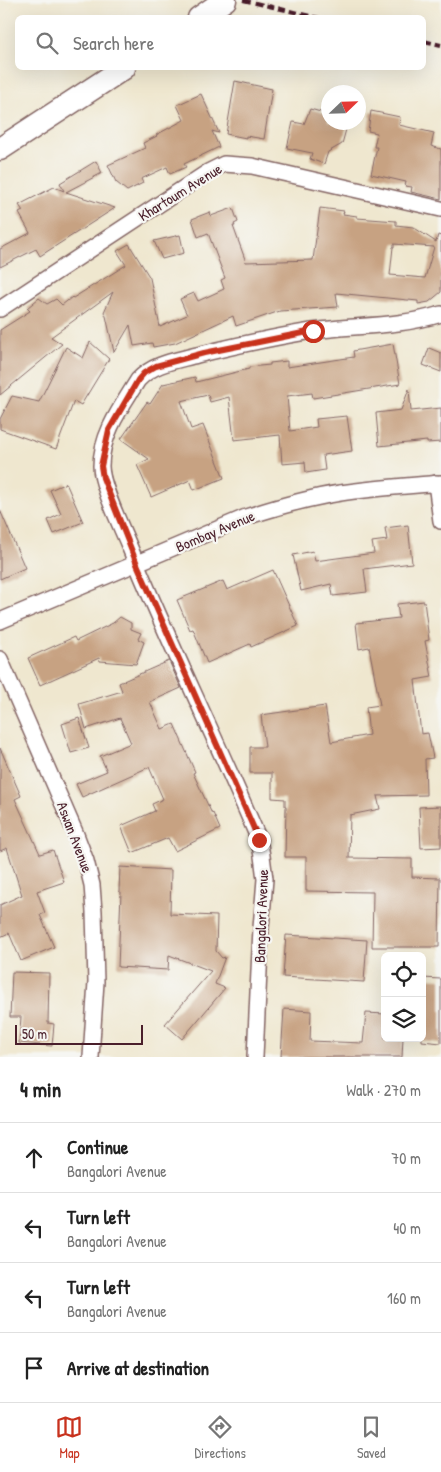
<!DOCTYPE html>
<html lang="en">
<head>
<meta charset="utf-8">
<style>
  :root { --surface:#fff; --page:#f2f2f2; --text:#222; --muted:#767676; --line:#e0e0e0; --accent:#c8321e }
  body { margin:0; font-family:"Patrick Hand",sans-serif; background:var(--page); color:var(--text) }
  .controls { position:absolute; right:15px; bottom:15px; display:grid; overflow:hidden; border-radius:8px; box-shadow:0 5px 20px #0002 }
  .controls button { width:45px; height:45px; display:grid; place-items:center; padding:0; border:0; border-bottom:1px solid var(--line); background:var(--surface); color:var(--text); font:25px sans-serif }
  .compass { position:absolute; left:321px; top:85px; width:45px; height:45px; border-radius:50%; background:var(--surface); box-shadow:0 5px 20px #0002; rotate:67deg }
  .scale { position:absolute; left:15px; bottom:12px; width:128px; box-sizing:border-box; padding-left:5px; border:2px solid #4a1f2b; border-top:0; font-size:14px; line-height:18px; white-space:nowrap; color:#4a1f2b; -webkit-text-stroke:4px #f6f6f2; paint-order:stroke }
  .stop { position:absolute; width:15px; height:15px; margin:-11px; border:4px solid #c8321e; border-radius:50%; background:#fff }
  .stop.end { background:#c8321e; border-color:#fff; box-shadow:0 1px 5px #0008 }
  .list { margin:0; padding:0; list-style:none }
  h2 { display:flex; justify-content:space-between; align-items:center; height:65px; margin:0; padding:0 20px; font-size:21px }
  h2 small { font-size:16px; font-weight:400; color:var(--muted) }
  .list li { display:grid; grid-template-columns:32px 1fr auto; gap:15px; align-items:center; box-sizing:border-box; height:70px; padding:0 20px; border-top:1px solid var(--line) }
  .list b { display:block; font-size:19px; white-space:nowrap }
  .list p { margin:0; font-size:16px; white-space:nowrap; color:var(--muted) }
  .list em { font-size:16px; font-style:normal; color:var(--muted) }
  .icon { flex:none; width:28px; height:28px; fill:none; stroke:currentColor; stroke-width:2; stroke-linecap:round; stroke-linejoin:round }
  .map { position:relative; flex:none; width:441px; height:1057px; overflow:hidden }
  .search { position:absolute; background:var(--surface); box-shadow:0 5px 20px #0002; left:15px; right:15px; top:15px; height:55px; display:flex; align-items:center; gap:12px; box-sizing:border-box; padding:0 18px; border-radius:8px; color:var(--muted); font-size:19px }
  .sheet { height:345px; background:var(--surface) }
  nav { display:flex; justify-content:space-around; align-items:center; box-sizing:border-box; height:70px; border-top:1px solid var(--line); background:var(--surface); font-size:14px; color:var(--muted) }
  nav a { display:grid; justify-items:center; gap:2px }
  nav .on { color:var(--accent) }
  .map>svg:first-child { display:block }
  .building { fill:#c7a282; fill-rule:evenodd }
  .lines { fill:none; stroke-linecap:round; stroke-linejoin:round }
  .street-casing { stroke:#846564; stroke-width:18 }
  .secondary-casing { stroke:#846564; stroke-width:25 }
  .street { stroke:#fff; stroke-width:15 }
  .secondary { stroke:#fff; stroke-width:22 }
  .rail { stroke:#4a1f2b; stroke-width:4; stroke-dasharray:8 4; stroke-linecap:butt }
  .route { stroke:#c8321e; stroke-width:6 }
  .labels { text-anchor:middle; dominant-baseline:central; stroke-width:4.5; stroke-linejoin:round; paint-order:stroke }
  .street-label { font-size:15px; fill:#4a1f2b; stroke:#f6f6f2 }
</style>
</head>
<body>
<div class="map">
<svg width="441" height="1057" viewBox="0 0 441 1057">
  <rect width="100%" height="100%" fill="#f6f6f2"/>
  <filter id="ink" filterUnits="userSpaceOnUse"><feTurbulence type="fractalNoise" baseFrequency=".02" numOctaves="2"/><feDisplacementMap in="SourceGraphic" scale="10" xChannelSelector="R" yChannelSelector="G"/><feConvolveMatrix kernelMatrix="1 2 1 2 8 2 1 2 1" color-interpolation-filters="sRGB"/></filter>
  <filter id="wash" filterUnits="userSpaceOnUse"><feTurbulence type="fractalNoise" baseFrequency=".0096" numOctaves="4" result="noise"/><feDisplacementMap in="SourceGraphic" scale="20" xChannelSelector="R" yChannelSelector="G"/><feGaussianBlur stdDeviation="1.12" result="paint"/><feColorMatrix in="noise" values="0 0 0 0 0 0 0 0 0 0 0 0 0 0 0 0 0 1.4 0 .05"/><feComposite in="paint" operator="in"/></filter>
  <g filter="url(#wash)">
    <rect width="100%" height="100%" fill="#efe7cf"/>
    <g id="blocks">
      <g class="building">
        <path d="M235,81L272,89L264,139L246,136V138L226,134Z"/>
        <path d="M201,94L219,133L212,131L219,147L184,164L186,167L170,174L167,167L141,179L143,183L127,191L116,182L108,165L145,148L143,143L157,136L156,135L184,120L177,105Z"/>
        <path d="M310,109L328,114V122H348L342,144L328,152L324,164L310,159L312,153L287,148L293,122L304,124Z"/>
        <path d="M371,111L400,117L399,125L434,133L431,146L441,149V199L411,192L412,187L405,186L406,182L371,174L377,147H374L377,133L368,131Z"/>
        <path d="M96,161L102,173L66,192L115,208L40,256L36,249L0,267V249L30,233L19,213L23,211L19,205L54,187L64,191L60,183Z"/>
        <path d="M233,208L238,222L234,224L235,226H233L246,262L313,260L320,208L344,211L343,214L357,216V218L396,221V225L413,227L436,242L438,235L441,236V292L429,302L418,304V301L336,293L338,307L280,311L236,326L233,316L175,343L153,347L152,343L134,346L130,325L114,352L106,316L104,312L113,292L51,337L62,344L0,395V330L30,311L27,308L39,298L47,304L56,299L62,305L72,297L73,298L126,265L117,251L129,244L150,278L160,327L187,315L180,299L194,293L198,301L224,289L221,280L225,278L208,233L198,237L192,219L210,212L211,216ZM394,244L434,247L425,278L390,275L393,247H394Z"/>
        <path d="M180,235L184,253L162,259L154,241Z"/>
        <path d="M90,342L109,359L81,405L74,401L56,449L0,429V419L12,396L39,402L66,347L83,358Z"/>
        <path d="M393,344L400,384L313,398L312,393L287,396L290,431L317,427L316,419L347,416L352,451L323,455L325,470L306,473L305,462L282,464L280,435L234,440L229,397L210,402L208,395L181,401L191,429L203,425L224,478L194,490L190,480L151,497L137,465L149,459L121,439L147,402L150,404L163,384L195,377L196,382L249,369V367L270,365V363L287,361V367L354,357L353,351Z"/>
        <path d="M429,348L441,353V372L423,365Z"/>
        <path d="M409,389L411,411L441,408V442L427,443V441L379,446L376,413L401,410Z"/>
        <path d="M66,483L83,522L54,534L48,520L61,514L50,490Z"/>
        <path d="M0,510L25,568L0,579Z"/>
        <path d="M408,525L412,563L364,569L367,592L333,596L331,584L301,591L293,555L313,551L315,561L374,553L372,542L387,540L385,528Z"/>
        <path d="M273,570L298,626L251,647L250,644L207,663L193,629L190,630L177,600L223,581L227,590Z"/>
        <path d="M424,601L429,640L425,641L432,677L415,680L421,734L428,733L433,758L425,759L426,795L377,796L380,809L350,815L349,858L412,859V877L440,878L439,947H372L373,892L306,891V857H285L286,806H285V799L272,798V773H250V747H265L261,715L325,706L331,742L369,735L366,707L380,705L369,647L359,649L356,623L399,618L397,604Z"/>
        <path d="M120,617L131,623V629L141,633L138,639L144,642L136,664L100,661L99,658L40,685L28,658L74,637L76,641L113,623Z"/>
        <path d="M169,661L181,688L150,702L162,729L174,724L195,772L193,773L212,814L213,813L220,829L175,851L168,838L132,853L121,826L155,811L152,804L163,799L149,767L82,797L76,784L107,771L100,756L131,743L120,718L86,729L79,704L122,691L119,683Z"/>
        <path d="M79,718L89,748L71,753L62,724Z"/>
        <path d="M0,748L21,796L15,799L40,854L53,850L64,882L37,891L45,913L40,915L54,947L21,961L9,933L0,937V905L22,895L7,848L0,851Z"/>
        <path d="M441,806V847L421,848L419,807Z"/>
        <path d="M120,867L171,870L170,914L217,916L216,951L222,958L225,957L215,984L225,988L182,1039L165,1024L211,971L169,955L168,970L118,967L121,892H119Z"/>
        <path d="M286,935L367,940L364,982L283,977Z"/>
        <path d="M12,972L49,973L48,1023L54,1024L52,1046L19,1043L21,1017H10Z"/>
        <path d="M422,978L441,979V1043L422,1041Z"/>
        <path d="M284,1009L311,1011L310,1041L363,1043L366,1013L385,1014V1038H403L402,1057H281Z"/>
      </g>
    </g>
  </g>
  <g filter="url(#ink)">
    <use href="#blocks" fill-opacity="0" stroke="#846564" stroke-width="1"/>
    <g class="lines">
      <g class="street-casing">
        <g id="street">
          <path d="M0,309L208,172L224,164L252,166L441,209"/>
          <path d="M436,483L441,521"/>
          <path d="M0,621L246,517C277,507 308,498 340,493C374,488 408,486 441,483"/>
          <path d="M0,659L75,832L86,861L92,885L94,912L96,982L91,1057"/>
          <path d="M255,1057L261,928L265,879L262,856L259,840C218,742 170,646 130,548C122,528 101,486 101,466C101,434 122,406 138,380C154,363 175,361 197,355C234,346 274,337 312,331C355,325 400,327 441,314"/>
        </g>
      </g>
      <g class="secondary-casing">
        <g id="secondary">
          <path d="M199,18L225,0"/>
          <path d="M0,149L124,68"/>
        </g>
      </g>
      <use href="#street" class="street"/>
      <use href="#secondary" class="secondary"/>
      <g class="rail">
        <path d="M243,0L319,18"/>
        <path d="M424,41L441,45"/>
      </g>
    </g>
  </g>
  <g class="lines" filter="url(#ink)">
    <path class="route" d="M259,840L137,564L103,478L101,466L109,430L138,380L144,373L156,366L204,353L313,331"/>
  </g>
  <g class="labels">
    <g class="street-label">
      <text transform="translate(180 192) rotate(-32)">Khartoum Avenue</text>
      <text transform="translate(215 531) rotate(-23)">Bombay Avenue</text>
      <text transform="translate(75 837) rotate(69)">Aswan Avenue</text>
      <text transform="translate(261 916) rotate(-88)">Bangalori Avenue</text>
    </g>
  </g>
</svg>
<div class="controls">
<button><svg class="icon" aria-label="locate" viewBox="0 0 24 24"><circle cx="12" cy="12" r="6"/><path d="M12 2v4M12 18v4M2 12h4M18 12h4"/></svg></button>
<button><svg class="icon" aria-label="layers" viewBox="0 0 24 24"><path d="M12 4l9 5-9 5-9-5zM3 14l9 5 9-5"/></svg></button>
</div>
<svg class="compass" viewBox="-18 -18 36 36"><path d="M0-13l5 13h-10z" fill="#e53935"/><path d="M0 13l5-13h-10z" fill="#767676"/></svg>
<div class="scale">50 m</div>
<div class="stop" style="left:313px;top:331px"></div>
<div class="stop end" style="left:259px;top:840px"></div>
<div class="search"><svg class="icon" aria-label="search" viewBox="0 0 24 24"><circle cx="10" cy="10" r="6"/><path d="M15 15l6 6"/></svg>Search here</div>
</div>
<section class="sheet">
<h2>4 min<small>Walk · 270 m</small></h2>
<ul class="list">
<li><svg class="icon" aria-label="ahead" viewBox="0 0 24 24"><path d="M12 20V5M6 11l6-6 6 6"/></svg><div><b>Continue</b><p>Bangalori Avenue</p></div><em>70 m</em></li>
<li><svg class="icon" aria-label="left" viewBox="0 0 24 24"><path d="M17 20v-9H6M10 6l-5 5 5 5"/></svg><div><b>Turn left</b><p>Bangalori Avenue</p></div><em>40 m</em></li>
<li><svg class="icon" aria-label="left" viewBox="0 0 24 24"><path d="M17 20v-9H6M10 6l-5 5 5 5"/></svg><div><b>Turn left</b><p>Bangalori Avenue</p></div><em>160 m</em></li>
<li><svg class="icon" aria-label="arrive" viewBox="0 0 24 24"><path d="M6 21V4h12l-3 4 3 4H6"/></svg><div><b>Arrive at destination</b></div></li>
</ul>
</section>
<nav>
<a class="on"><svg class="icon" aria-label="map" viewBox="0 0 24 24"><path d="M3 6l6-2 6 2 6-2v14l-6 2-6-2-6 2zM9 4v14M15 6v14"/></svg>Map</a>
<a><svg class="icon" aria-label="directions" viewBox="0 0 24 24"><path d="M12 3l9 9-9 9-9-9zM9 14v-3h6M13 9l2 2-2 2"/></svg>Directions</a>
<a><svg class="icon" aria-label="saved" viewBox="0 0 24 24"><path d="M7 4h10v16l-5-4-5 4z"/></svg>Saved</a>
</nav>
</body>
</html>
